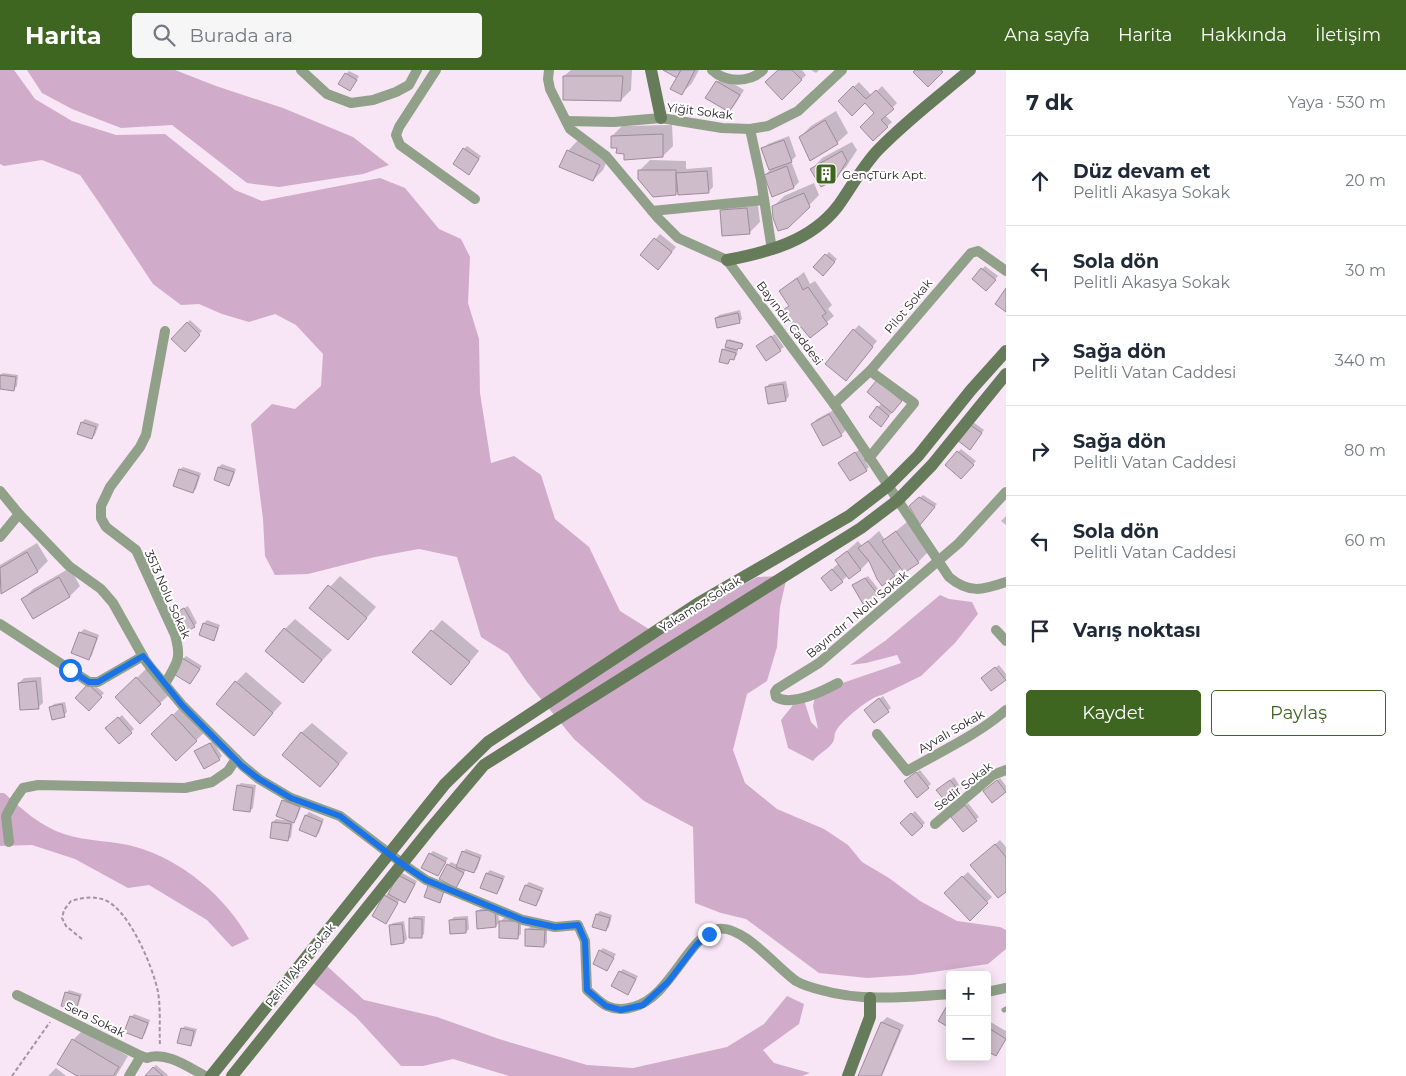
<!DOCTYPE html>
<html lang="tr">
<head>
<meta charset="utf-8">
<style>
  :root { --surface:#fff; --page:#f6f6f7; --text:#1f2937; --muted:#747a83; --line:#e0e1e3; --accent:#3e6621 }
  body { margin:0; font-family:Montserrat,sans-serif; background:var(--page); color:var(--text) }
  .controls { position:absolute; right:15px; bottom:15px; display:grid; overflow:hidden; border-radius:5px; box-shadow:0 2px 12px #0003 }
  .controls button { width:45px; height:45px; display:grid; place-items:center; padding:0; border:0; border-bottom:1px solid var(--line); background:var(--surface); color:var(--text); font:25px sans-serif }
  .stop { position:absolute; width:15px; height:15px; margin:-11px; border:4px solid #1a73e8; border-radius:50%; background:#fff }
  .stop.end { background:#1a73e8; border-color:#fff; box-shadow:0 1px 5px #0008 }
  .list { margin:0; padding:0; list-style:none }
  h2 { display:flex; justify-content:space-between; align-items:center; height:65px; margin:0; padding:0 20px; font-size:21px }
  h2 small { font-size:16px; font-weight:400; color:var(--muted) }
  .list li { display:grid; grid-template-columns:32px 1fr auto; gap:15px; align-items:center; box-sizing:border-box; height:90px; padding:0 20px; border-top:1px solid var(--line) }
  .list b { display:block; font-size:19px; white-space:nowrap }
  .list p { margin:0; font-size:16px; white-space:nowrap; color:var(--muted) }
  .list em { font-size:16px; font-style:normal; color:var(--muted) }
  .actions { display:flex; gap:10px; padding:15px 20px }
  .actions a { flex:1; padding:11px 0; border:1px solid var(--accent); border-radius:5px; text-align:center; font-size:18px; color:var(--accent) }
  .actions .main { background:var(--accent); color:#fff }
  .icon { flex:none; width:28px; height:28px; fill:none; stroke:currentColor; stroke-width:2; stroke-linecap:round; stroke-linejoin:round }
  .map { position:relative; flex:none; width:1006px; height:1006px; overflow:hidden }
  header { display:flex; align-items:center; gap:30px; box-sizing:border-box; height:70px; padding:0 25px; background:var(--accent); color:#fff }
  header strong { font-size:24px }
  nav { display:flex; gap:28px; margin-inline-start:auto; font-size:18px }
  .search { width:350px; height:45px; background:var(--page); display:flex; align-items:center; gap:12px; box-sizing:border-box; padding:0 18px; border-radius:5px; color:var(--muted); font-size:19px }
  main { display:flex }
  aside { flex:1; background:var(--surface) }
  .map>svg:first-child { display:block }
  .green { fill:#d0acca }
  .shadow { fill:#0003 }
  .building { fill:#cebccb; stroke:#9d8c9a }
  .lines { fill:none; stroke-linecap:round; stroke-linejoin:round }
  .path { stroke:#a294a0; stroke-width:2; stroke-dasharray:4 2.5; stroke-linecap:butt }
  .lane { stroke:#91a088; stroke-width:5 }
  .street { stroke:#91a088; stroke-width:10 }
  .secondary { stroke:#657b59; stroke-width:12 }
  .route { stroke:#1a73e8; stroke-width:6 }
  .labels { text-anchor:middle; dominant-baseline:central; stroke-width:4; stroke-linejoin:round; paint-order:stroke }
  .street-label { font-size:12px; fill:#241d23; stroke:#fff }
  .poi-label { font-size:12px; fill:#241d23; stroke:#fff; text-anchor:start }
</style>
</head>
<body>
<header>
<strong>Harita</strong>
<div class="search"><svg class="icon" aria-label="search" viewBox="0 0 24 24"><circle cx="10" cy="10" r="6"/><path d="M15 15l6 6"/></svg>Burada ara</div>
<nav><a>Ana sayfa</a><a>Harita</a><a>Hakkında</a><a>İletişim</a></nav>
</header>
<main>
<div class="map">
<svg width="1006" height="1006" viewBox="0 0 1006 1006">
  <rect width="100%" height="100%" fill="#f8e5f5"/>
  <g class="green">
    <path d="M0,0H14L35,29L72,51L116,65L165,64L235,120L262,131L380,108L405,118L439,159L461,169L470,187L468,233L479,269L480,323L491,393L514,386L541,405L555,449L589,477L620,541L652,561L709,534L757,507L787,506L780,537L777,577L767,611L747,624L733,680L745,713L777,739L824,759L848,775L862,792L889,808L920,831L957,851L1000,857L1006,860V879L988,894L912,905L867,908L819,903L746,849L721,843L695,833L693,757L644,731L574,669L527,612L508,584L481,567L457,487L419,479L375,487L308,504L275,505L265,486L263,449L251,354L272,334L295,339L321,316L323,284L296,255L275,244L249,252L222,244L199,234L181,235L153,214L102,137L80,105L42,90L4,96L0,94Z"/>
    <path d="M27,0H175L216,16L283,38L353,67L389,95L363,104L279,117L247,113L172,55L121,58L72,39L42,23Z"/>
    <path d="M940,525L949,529L972,532L978,544L955,573L921,606L882,625C871,626 841,651 836,661C834,664 835,669 833,672C829,679 818,684 813,691L788,678L781,650L793,635L804,630L811,652L818,659L813,636L816,622L901,593L897,585L866,593L850,595L885,571Z"/>
    <path d="M0,723H4C23,740 40,756 64,764C87,772 113,770 136,777C182,790 226,827 249,869L232,877L207,850L149,815L128,818L75,789L32,775L0,776Z"/>
    <path d="M327,896L364,930L437,947L499,969L587,995L633,998L727,977L764,954L787,926L804,934L799,954L763,980L774,993L810,1003L802,1006H509L453,989L423,996H401L356,947L313,913Z"/>
  </g>
  <g class="shadow">
    <path d="M571,0H632L631,20L621,30L564,6Z"/>
    <path d="M666,0H699L692,13L682,23L678,7Z"/>
    <path d="M779,0H802L806,5L782,29Z"/>
    <path d="M811,0H819L816,3Z"/>
    <path d="M349,1L359,6L353,17L346,4Z"/>
    <path d="M722,7L744,20L734,36L729,41L717,12Z"/>
    <path d="M859,12L872,26L882,16L897,33L885,45L892,52L873,69L876,43L865,32L839,31Z"/>
    <path d="M836,41L848,63L837,73L800,67L811,56Z"/>
    <path d="M672,55L673,76L663,86L625,83L618,77L612,66L622,56Z"/>
    <path d="M789,66L796,86L791,91L799,112L794,117L772,125L765,105L770,100L763,79L768,74Z"/>
    <path d="M578,70L610,84L603,100L593,110L568,81Z"/>
    <path d="M852,72L857,80L846,97L835,108L812,99L822,88Z"/>
    <path d="M467,76L481,86L472,100L464,79Z"/>
    <path d="M650,90L686,91V99L712,97L713,117L708,122L679,120L675,124L640,100Z"/>
    <path d="M814,113L819,125L788,157L773,137L784,126Z"/>
    <path d="M757,128L760,152L749,163L721,141L731,130Z"/>
    <path d="M660,164L676,177L663,193L642,185Z"/>
    <path d="M829,182L837,189L823,204L815,197Z"/>
    <path d="M985,196L998,206L989,216L974,209Z"/>
    <path d="M804,202L810,214L815,211L832,235L828,239L834,246L810,266L790,235L788,215Z"/>
    <path d="M740,240L742,249L739,252L716,248L719,245Z"/>
    <path d="M190,250L202,261L185,280L173,269Z"/>
    <path d="M859,255L877,271L850,304L854,260Z"/>
    <path d="M775,264L784,277L766,289L761,273Z"/>
    <path d="M729,269L743,273L742,276L737,279L738,280L737,285L734,288H731L728,293L723,280L727,276Z"/>
    <path d="M3,303L18,305L17,316L14,319L0,318V305Z"/>
    <path d="M786,311L789,326L786,330L766,318L769,314Z"/>
    <path d="M869,322L906,326L884,352L878,337L882,333Z"/>
    <path d="M834,340L846,360L841,365L812,354L817,349Z"/>
    <path d="M85,349L99,354L95,365L92,368L79,363L82,352Z"/>
    <path d="M973,352L984,360L972,375L958,370Z"/>
    <path d="M961,379L976,391L964,405L946,395Z"/>
    <path d="M859,380L869,397L866,400L843,390Z"/>
    <path d="M222,394L236,399L232,411L229,414L215,409L219,397Z"/>
    <path d="M183,397L201,403L196,419L193,422L180,400Z"/>
    <path d="M923,425L937,434L923,450L910,437Z"/>
    <path d="M1006,446V455L1001,451Z"/>
    <path d="M907,452L928,482L918,492L902,498L883,514L870,490L861,499L849,507L848,505L842,511L822,508L839,493L837,490L858,471L862,476L879,461L885,470Z"/>
    <path d="M37,473L48,491L38,501L1,522L0,495Z"/>
    <path d="M70,498L80,516L70,526L33,547L23,529L33,519Z"/>
    <path d="M340,506L376,537L358,558L311,538Z"/>
    <path d="M868,506L880,521L877,524L854,515Z"/>
    <path d="M188,536L197,553L194,556L174,544Z"/>
    <path d="M295,549L332,580L303,611L285,559Z"/>
    <path d="M207,550L220,555L216,566L213,569L200,565L204,553Z"/>
    <path d="M442,550L479,581L461,603L414,582Z"/>
    <path d="M84,559L99,565L92,585L89,588L73,582L81,562Z"/>
    <path d="M186,586L202,596L190,613L183,589Z"/>
    <path d="M999,595L1006,604V608L991,620L985,605Z"/>
    <path d="M147,598L171,623L140,652L117,627Z"/>
    <path d="M246,602L282,633L254,664L236,612Z"/>
    <path d="M41,607L43,633L38,637L19,613L24,608Z"/>
    <path d="M91,612L104,623L89,639Z"/>
    <path d="M883,626L891,638L875,651L869,637Z"/>
    <path d="M65,632L67,642L64,645L51,637L54,634Z"/>
    <path d="M183,635L207,660L176,689L153,664Z"/>
    <path d="M122,645L134,659L119,673L106,659Z"/>
    <path d="M312,653L348,683L330,705L301,663Z"/>
    <path d="M213,671L222,686L219,689L199,679Z"/>
    <path d="M920,700L931,714L917,726L909,708Z"/>
    <path d="M954,707L961,718L958,721L941,717Z"/>
    <path d="M1000,708L1006,716V720L992,731L987,718Z"/>
    <path d="M241,713L256,715L253,738L250,741L238,716Z"/>
    <path d="M286,728L302,734L297,748L293,752L291,767L288,770L273,752L276,749L291,751L283,731Z"/>
    <path d="M968,733L979,747L963,760L955,744Z"/>
    <path d="M915,741L925,753L912,764L902,753Z"/>
    <path d="M309,742L324,749L319,763L316,766L306,745Z"/>
    <path d="M1000,770L1006,777V820L977,791Z"/>
    <path d="M466,779L482,785L477,799L474,802L466,799L459,813L448,795L451,792L458,795L463,782Z"/>
    <path d="M433,781L448,788L438,805L430,784Z"/>
    <path d="M490,800L505,806L500,819L497,822L482,817L487,803Z"/>
    <path d="M968,802L992,827L970,849L945,823Z"/>
    <path d="M402,803L417,811L408,829L405,832L400,829L388,849L385,826L388,823L390,824Z"/>
    <path d="M529,812L544,818L539,831L536,834L526,815Z"/>
    <path d="M498,838L499,853L496,856L477,842L480,839Z"/>
    <path d="M600,841L612,845L609,857L606,860L597,844Z"/>
    <path d="M414,846H425L424,864L421,867L411,849Z"/>
    <path d="M468,846L469,859L466,862L451,850L454,847Z"/>
    <path d="M504,848L521,849V864L518,867L501,851Z"/>
    <path d="M404,851L407,869L404,872L390,856L393,853Z"/>
    <path d="M530,857H547V873L544,876L527,860Z"/>
    <path d="M603,878L616,884L607,899L600,881Z"/>
    <path d="M623,899L638,906L628,923L620,902Z"/>
    <path d="M69,920L82,924L78,936L75,939L66,923Z"/>
    <path d="M134,944L150,950L145,964L142,967L131,947Z"/>
    <path d="M887,947L904,955L882,1006H860L882,952Z"/>
    <path d="M987,950L1006,961V970L995,984L987,979Z"/>
    <path d="M185,956L197,959L193,972L190,975L182,959Z"/>
    <path d="M83,960L128,986L116,1006H80L73,970Z"/>
    <path d="M156,995L168,1005L167,1006H146Z"/>
    <path d="M56,998L66,1006H48Z"/>
  </g>
  <g class="building">
    <path d="M663,0H681L677,8Z"/>
    <path d="M681,0H695L682,25L670,19Z"/>
    <path d="M778,0H792L802,10L782,30L765,12Z"/>
    <path d="M915,0H941L943,2L928,17L913,2Z"/>
    <path d="M345,3L357,10L350,21L338,14Z"/>
    <path d="M563,6H623L621,31L563,30Z"/>
    <path d="M716,11L740,25L729,42L705,28Z"/>
    <path d="M853,16L866,29L876,20L894,39L881,50L888,57L873,71L860,57L874,43L865,33L852,46L838,31Z"/>
    <path d="M825,50L838,74L810,91L799,67Z"/>
    <path d="M663,64V87L624,90V84L616,83L617,78H611V66Z"/>
    <path d="M784,70L792,92L769,100L761,78Z"/>
    <path d="M463,78L479,89L469,105L453,94Z"/>
    <path d="M567,80L600,95L593,111L559,97Z"/>
    <path d="M842,81L847,91L836,109L821,117L810,99Z"/>
    <path d="M787,96L794,118L772,127L764,105Z"/>
    <path d="M638,100H676V125L653,127L638,109Z"/>
    <path d="M707,101L709,123L678,125L676,103Z"/>
    <path d="M804,123L810,137L788,158L778,161L773,148L772,136Z"/>
    <path d="M747,138L750,164L722,166L720,140Z"/>
    <path d="M654,168L672,182L658,200L640,185Z"/>
    <path d="M825,184L835,192L823,206L813,197Z"/>
    <path d="M981,198L996,210L986,221L972,209Z"/>
    <path d="M797,208L803,220L808,217L826,243L822,246L828,254L810,268L801,257L796,260L783,240L789,236L779,221Z"/>
    <path d="M1006,218V242L995,234Z"/>
    <path d="M738,243L740,253L717,258L715,248Z"/>
    <path d="M187,252L200,265L185,282L171,269Z"/>
    <path d="M853,259L873,277L846,311L825,294Z"/>
    <path d="M771,266L781,281L766,291L756,276Z"/>
    <path d="M727,270L743,274L741,279L738,278L737,280L725,277Z"/>
    <path d="M722,279L736,283L734,290L730,289L728,294L719,292Z"/>
    <path d="M0,305L16,307L14,321L0,319Z"/>
    <path d="M877,310L902,331L892,343L867,322Z"/>
    <path d="M783,314L786,331L768,334L765,317Z"/>
    <path d="M877,336L889,346L881,357L869,347Z"/>
    <path d="M829,344L842,366L823,376L811,354Z"/>
    <path d="M81,352L96,357L92,369L77,364Z"/>
    <path d="M969,354L982,363L970,380L957,370Z"/>
    <path d="M957,381L974,395L961,409L945,395Z"/>
    <path d="M855,382L867,401L850,411L838,393Z"/>
    <path d="M218,397L234,402L229,416L214,410Z"/>
    <path d="M179,399L199,406L193,423L173,416Z"/>
    <path d="M919,427L935,437L920,455L909,436Z"/>
    <path d="M896,461L919,493L904,503L882,471Z"/>
    <path d="M868,471L895,506L882,516L877,509L869,491L858,478Z"/>
    <path d="M847,481L861,500L849,509L835,490Z"/>
    <path d="M27,482L38,502L1,524L0,498Z"/>
    <path d="M832,499L843,512L831,521L821,508Z"/>
    <path d="M59,507L70,527L33,549L21,529Z"/>
    <path d="M865,508L878,525L863,534L852,515Z"/>
    <path d="M328,515L367,548L348,570L309,538Z"/>
    <path d="M184,538L195,557L179,565L169,546Z"/>
    <path d="M203,553L218,558L214,571L199,565Z"/>
    <path d="M284,558L322,590L303,613L265,581Z"/>
    <path d="M431,560L470,592L451,615L412,582Z"/>
    <path d="M79,562L97,568L89,590L71,583Z"/>
    <path d="M182,588L200,599L190,614L172,603Z"/>
    <path d="M995,597L1006,610L991,621L981,608Z"/>
    <path d="M136,607L161,634L140,654L115,627Z"/>
    <path d="M36,611L39,639L20,640L18,613Z"/>
    <path d="M235,611L273,643L254,666L216,634Z"/>
    <path d="M88,614L102,627L89,641L75,628Z"/>
    <path d="M879,628L889,642L874,653L864,640Z"/>
    <path d="M62,634L65,647L52,650L49,637Z"/>
    <path d="M172,644L197,671L176,691L151,664Z"/>
    <path d="M118,647L132,663L119,674L105,658Z"/>
    <path d="M301,662L339,694L320,717L282,685Z"/>
    <path d="M210,673L220,690L204,699L194,681Z"/>
    <path d="M916,702L929,718L917,728L904,711Z"/>
    <path d="M950,710L959,721L946,732L936,720Z"/>
    <path d="M997,710L1006,722L992,733L983,721Z"/>
    <path d="M237,715L253,718L250,742L233,740Z"/>
    <path d="M282,730L300,737L294,753L276,746Z"/>
    <path d="M965,735L977,751L963,762L951,747Z"/>
    <path d="M911,743L923,756L912,766L900,753Z"/>
    <path d="M305,745L322,752L316,767L299,760Z"/>
    <path d="M272,752L291,754L288,771L270,768Z"/>
    <path d="M995,774L1006,787V822L998,828L970,795Z"/>
    <path d="M462,781L480,788L474,803L456,797Z"/>
    <path d="M429,783L446,792L438,806L421,798Z"/>
    <path d="M447,794L464,803L456,818L439,809Z"/>
    <path d="M486,803L503,809L497,824L480,818Z"/>
    <path d="M398,805L415,814L405,833L388,824Z"/>
    <path d="M962,806L988,833L970,851L944,823Z"/>
    <path d="M429,813L445,818L440,833L424,827Z"/>
    <path d="M525,815L542,821L536,836L519,830Z"/>
    <path d="M384,825L398,833L386,854L372,846Z"/>
    <path d="M495,840L496,857L477,859L476,841Z"/>
    <path d="M596,844L610,848L606,861L592,857Z"/>
    <path d="M409,848L422,849V868H409Z"/>
    <path d="M466,849V863L450,864L449,850Z"/>
    <path d="M499,851H519L518,869L499,868Z"/>
    <path d="M402,854L404,873L391,875L389,855Z"/>
    <path d="M525,859L545,860L544,877L525,876Z"/>
    <path d="M599,880L614,888L607,901L593,894Z"/>
    <path d="M619,901L636,909L628,925L611,916Z"/>
    <path d="M65,922L80,926L76,940L61,936Z"/>
    <path d="M948,934L950,935V958L938,951Z"/>
    <path d="M130,946L148,953L142,969L124,962Z"/>
    <path d="M881,952L900,960L881,1006H858Z"/>
    <path d="M987,957L1006,969L996,986L987,981Z"/>
    <path d="M181,958L194,961L191,976L177,973Z"/>
    <path d="M72,969L119,997L113,1006H77L57,994Z"/>
    <path d="M153,997L163,1006H145Z"/>
  </g>
  <g class="lines">
    <g class="path">
      <path d="M82,869L66,856L62,848L64,840L71,831C81,828 91,826 102,829C128,836 153,897 158,922C161,939 159,959 160,976"/>
      <path d="M12,1006L50,952"/>
    </g>
    <path class="lane" d="M1004,940L1006,939"/>
    <g class="street">
      <path d="M301,0L327,24L351,33L373,30L396,22L409,15L417,0"/>
      <path d="M436,0L399,57L396,65L400,75L475,129"/>
      <path d="M549,0L548,9L550,19L570,59L606,86L658,148L678,168L727,190L834,334L949,507C969,524 983,520 1006,512"/>
      <path d="M712,0C726,13 750,13 763,0"/>
      <path d="M566,51L614,52L661,48L722,58L750,59L768,56L798,41L842,0"/>
      <path d="M750,59L761,110L772,180"/>
      <path d="M652,141L764,130"/>
      <path d="M165,261L146,365L140,377L110,417L101,436V448L106,457L136,480L175,565C182,590 177,592 165,614"/>
      <path d="M834,334L870,301L971,183L978,181L1006,201"/>
      <path d="M869,388L914,333L870,301"/>
      <path d="M0,421L19,444L69,496L101,519L113,533L145,590L151,598L182,635L243,696L259,709L291,728L340,746L403,794L426,810L523,850L555,857L578,855L585,871L587,920C593,925 600,933 607,936C616,940 624,940 633,937C670,928 688,866 718,859C742,854 778,899 796,911C803,915 813,918 821,920C863,932 907,927 950,924"/>
      <path d="M0,467L19,444"/>
      <path d="M0,554L89,612H98L143,586"/>
      <path d="M996,560L1006,571"/>
      <path d="M838,613C823,621 792,637 776,627L775,622L777,619L785,614L819,593L959,473L1006,422"/>
      <path d="M877,664L907,701C941,681 976,666 1006,640"/>
      <path d="M935,754L993,705L1006,700"/>
      <path d="M9,772L6,746L14,731L23,718L38,715L185,718L212,712L228,701L236,689"/>
      <path d="M987,922L1006,918"/>
      <path d="M17,925L141,986L129,1006"/>
      <path d="M141,986L147,988C166,981 188,997 205,1006"/>
    </g>
    <g class="secondary">
      <path d="M651,0L661,48"/>
      <path d="M727,190C769,182 811,171 838,136C851,118 862,97 878,80C906,51 939,26 970,0"/>
      <path d="M211,1006L445,714L488,672L697,534L849,446L888,416L918,386L971,320L1006,281"/>
      <path d="M232,1006L430,759L484,695L861,458L898,430L932,395L1006,304"/>
      <path d="M848,1006L870,947V928"/>
    </g>
  </g>
  <g class="lines">
    <path class="route" d="M70,600L89,612H98L143,586L182,635L242,696L259,709L291,728L340,746L402,794L426,810L523,850L555,857L578,855L585,871L587,920L606,936L621,940L643,935L668,912L697,874L709,864"/>
  </g>
  <defs>
    <g id="building-square" transform="scale(1.125)"><rect x="-9" y="-9" width="18" height="18" rx="4" fill="#3e6621" stroke="#fff"/><path d="M-4-6H4V6H1V3H-1V6H-4ZM-2.5-4.3h1.7v1.8h-1.7ZM.8-4.3h1.7v1.8H.8ZM-2.5-1h1.7V.8h-1.7ZM.8-1h1.7V.8H.8Z" fill="#fff"/></g>
  </defs>
  <g fill-rule="evenodd">
    <use href="#building-square" x="826" y="104"/>
  </g>
  <g class="labels">
    <g class="street-label">
      <text transform="translate(700 41) rotate(7)">Yiğit Sokak</text>
      <text transform="translate(908 236) rotate(-50)">Pilot Sokak</text>
      <text transform="translate(790 253) rotate(53)">Bayındır Caddesi</text>
      <text transform="translate(168 524) rotate(66)">3513 Nolu Sokak</text>
      <text transform="translate(700 534) rotate(-32)">Yakamoz Sokak</text>
      <text transform="translate(857 544) rotate(-40)">Bayındır 1 Nolu Sokak</text>
      <text transform="translate(951 661) rotate(-30)">Ayvalı Sokak</text>
      <text transform="translate(963 716) rotate(-38)">Sedir Sokak</text>
      <text transform="translate(300 895) rotate(-51)">Pelitli Akar Sokak</text>
      <text transform="translate(95 949) rotate(26)">Sera Sokak</text>
    </g>
    <g class="poi-label">
      <text x="842" y="104">GençTürk Apt.</text>
    </g>
  </g>
</svg>
<div class="controls">
<button>+</button>
<button>−</button>
</div>
<div class="stop" style="left:70px;top:600px"></div>
<div class="stop end" style="left:709px;top:864px"></div>
</div>
<aside>
<h2>7 dk<small>Yaya · 530 m</small></h2>
<ul class="list">
<li><svg class="icon" aria-label="ahead" viewBox="0 0 24 24"><path d="M12 20V5M6 11l6-6 6 6"/></svg><div><b>Düz devam et</b><p>Pelitli Akasya Sokak</p></div><em>20 m</em></li>
<li><svg class="icon" aria-label="left" viewBox="0 0 24 24"><path d="M17 20v-9H6M10 6l-5 5 5 5"/></svg><div><b>Sola dön</b><p>Pelitli Akasya Sokak</p></div><em>30 m</em></li>
<li><svg class="icon" aria-label="right" viewBox="0 0 24 24"><path d="M7 20v-9h11M14 6l5 5-5 5"/></svg><div><b>Sağa dön</b><p>Pelitli Vatan Caddesi</p></div><em>340 m</em></li>
<li><svg class="icon" aria-label="right" viewBox="0 0 24 24"><path d="M7 20v-9h11M14 6l5 5-5 5"/></svg><div><b>Sağa dön</b><p>Pelitli Vatan Caddesi</p></div><em>80 m</em></li>
<li><svg class="icon" aria-label="left" viewBox="0 0 24 24"><path d="M17 20v-9H6M10 6l-5 5 5 5"/></svg><div><b>Sola dön</b><p>Pelitli Vatan Caddesi</p></div><em>60 m</em></li>
<li><svg class="icon" aria-label="arrive" viewBox="0 0 24 24"><path d="M6 21V4h12l-3 4 3 4H6"/></svg><div><b>Varış noktası</b></div></li>
</ul>
<div class="actions"><a class="main">Kaydet</a><a>Paylaş</a></div>
</aside>
</main>
</body>
</html>
